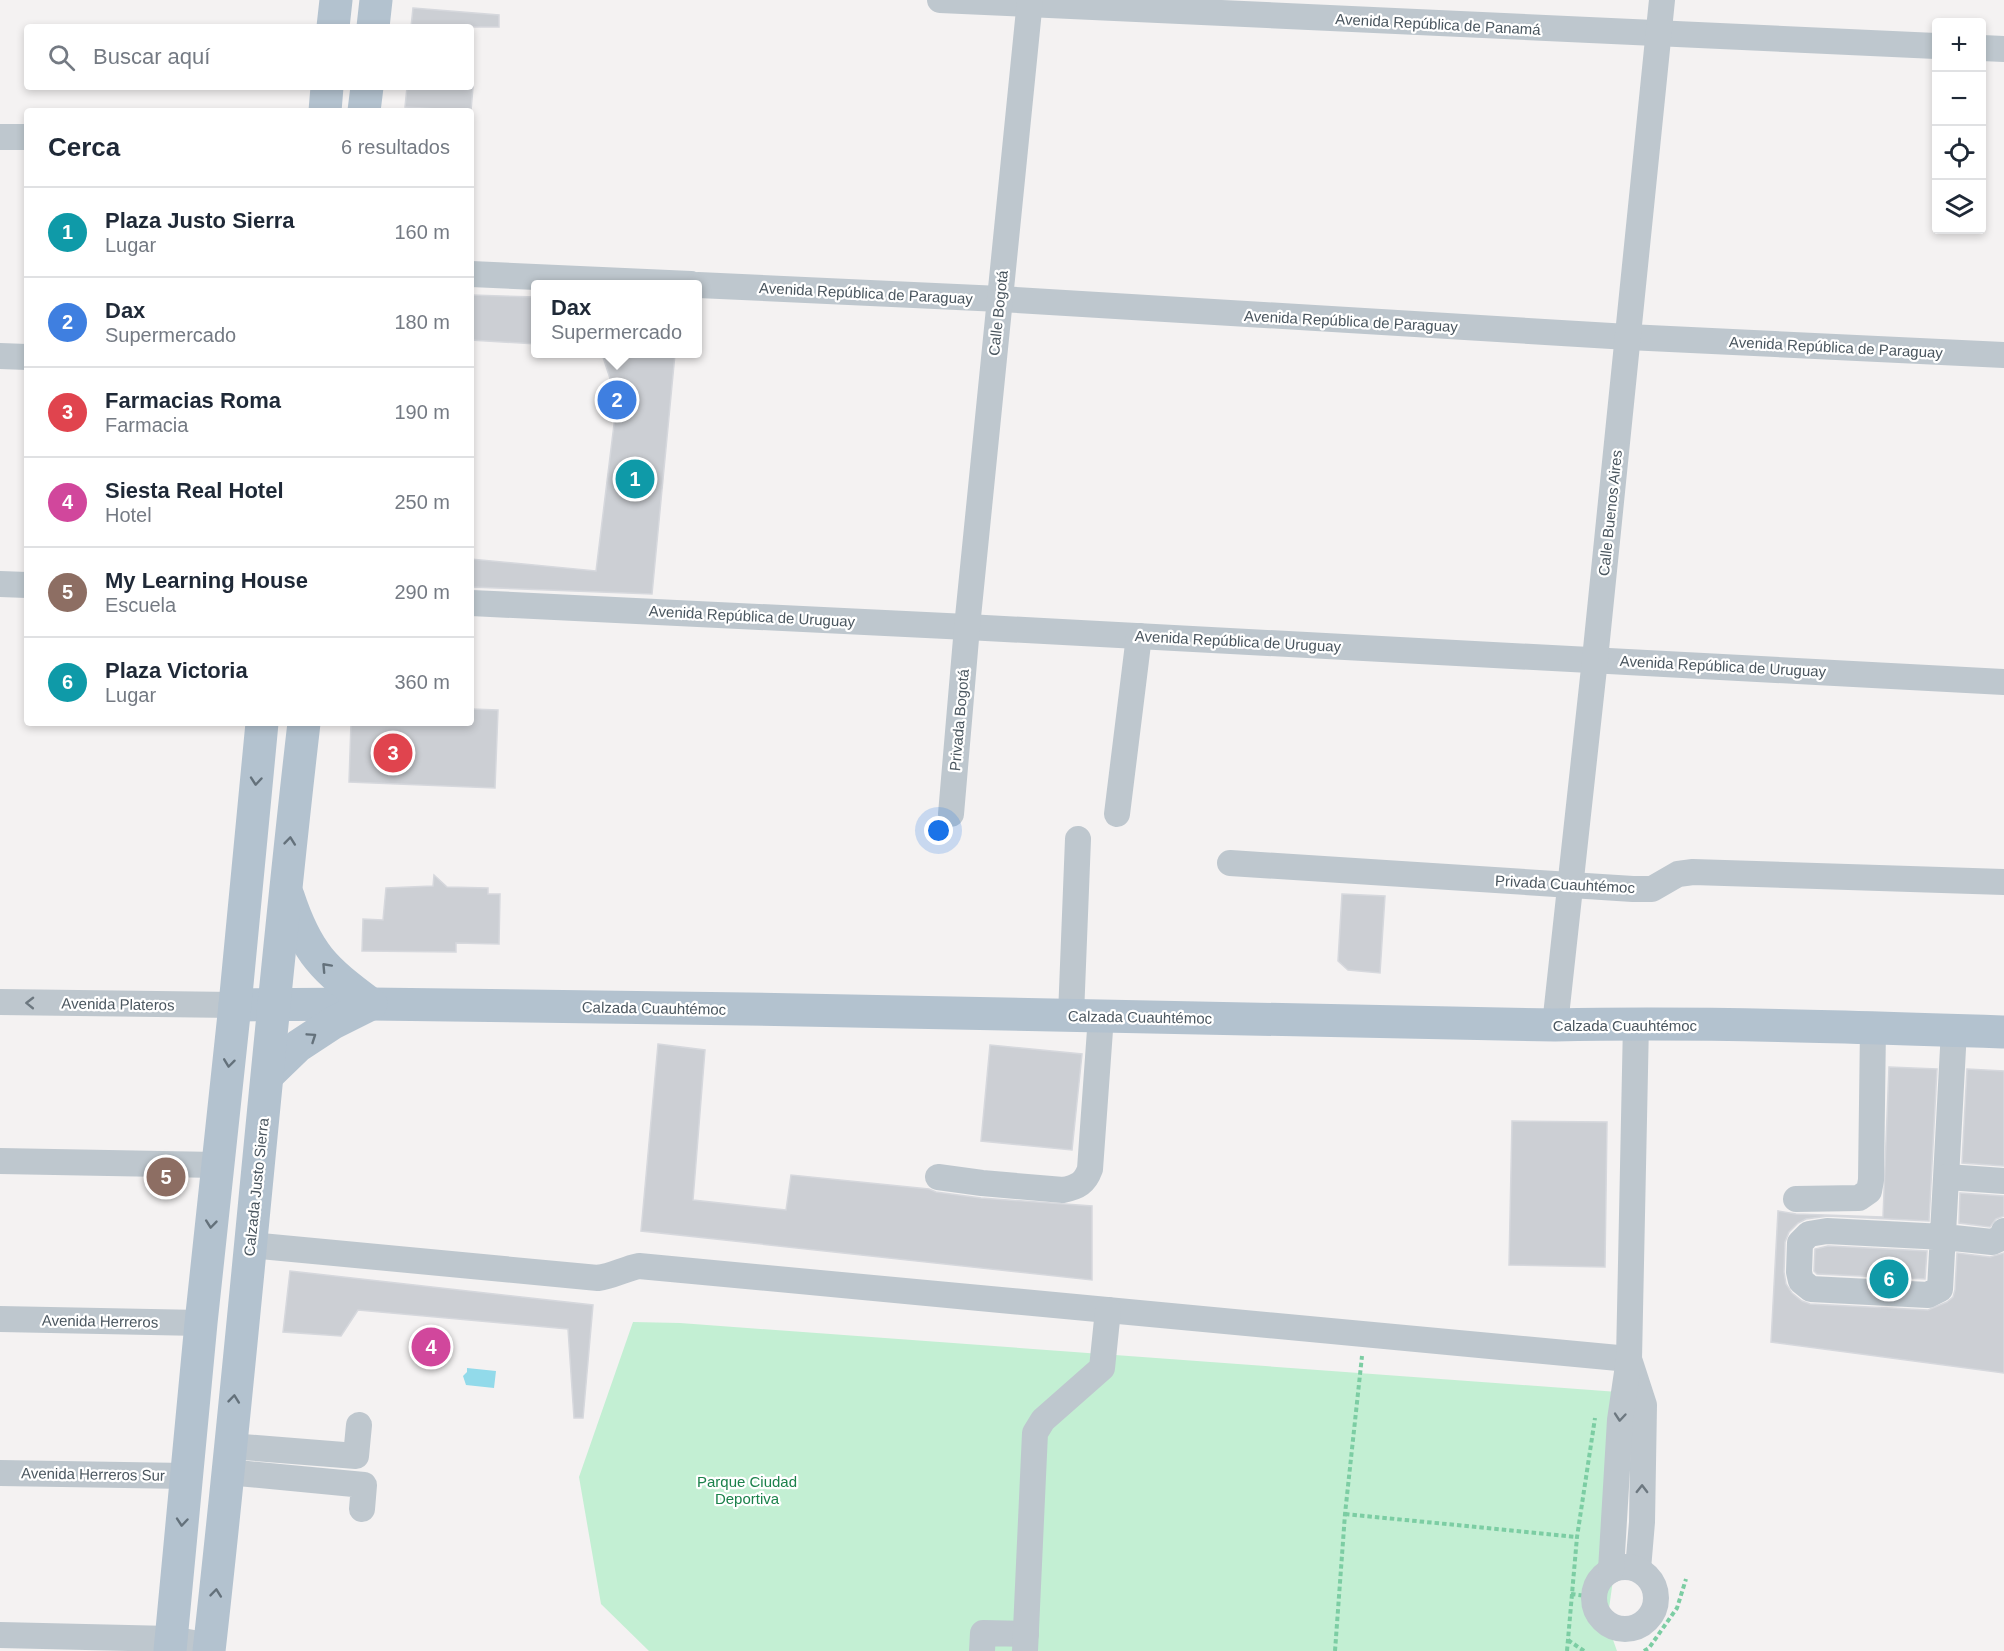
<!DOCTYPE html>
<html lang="es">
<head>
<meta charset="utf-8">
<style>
  :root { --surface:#fff; --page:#f2f2f3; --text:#1f2937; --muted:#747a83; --line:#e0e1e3; --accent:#0f766e }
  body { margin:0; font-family:Helvetica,sans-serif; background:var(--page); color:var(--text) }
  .controls { position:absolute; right:18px; top:18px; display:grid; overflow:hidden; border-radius:6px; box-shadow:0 3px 9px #0003 }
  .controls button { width:54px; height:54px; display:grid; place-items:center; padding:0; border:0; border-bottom:2px solid var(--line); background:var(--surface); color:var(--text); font:30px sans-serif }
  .you { position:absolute; left:939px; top:831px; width:21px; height:21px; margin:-15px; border:4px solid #fff; border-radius:50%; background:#1a73e8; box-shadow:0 0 0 9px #1a73e833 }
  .badge { display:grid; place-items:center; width:39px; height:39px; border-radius:50%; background:var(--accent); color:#fff; font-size:20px; font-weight:700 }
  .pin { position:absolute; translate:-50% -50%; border:3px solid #fff; box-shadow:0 2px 6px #0006 }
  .popup { position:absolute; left:531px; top:280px; width:171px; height:78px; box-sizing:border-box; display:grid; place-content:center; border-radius:6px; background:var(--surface); filter:drop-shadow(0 2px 4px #0005); font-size:20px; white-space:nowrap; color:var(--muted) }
  .popup b { font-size:22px; color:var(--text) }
  .popup::after { content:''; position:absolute; left:50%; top:100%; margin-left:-12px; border:12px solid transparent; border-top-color:var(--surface) }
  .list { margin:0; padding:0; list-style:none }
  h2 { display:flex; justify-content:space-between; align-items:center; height:78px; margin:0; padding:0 24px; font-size:26px }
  h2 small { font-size:20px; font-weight:400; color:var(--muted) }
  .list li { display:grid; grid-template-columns:39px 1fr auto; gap:18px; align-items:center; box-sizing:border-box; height:90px; padding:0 24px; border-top:2px solid var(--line) }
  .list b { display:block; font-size:22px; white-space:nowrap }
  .list p { margin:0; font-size:20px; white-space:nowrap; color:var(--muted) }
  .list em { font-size:20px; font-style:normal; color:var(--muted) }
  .icon { flex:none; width:33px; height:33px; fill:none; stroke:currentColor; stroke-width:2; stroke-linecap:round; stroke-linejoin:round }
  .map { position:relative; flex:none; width:2004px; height:1651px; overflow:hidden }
  .search { position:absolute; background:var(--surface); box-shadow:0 3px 9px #0003; left:24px; top:24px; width:450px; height:66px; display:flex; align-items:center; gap:15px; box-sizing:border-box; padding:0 21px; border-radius:6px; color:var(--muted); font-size:22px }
  .panel { position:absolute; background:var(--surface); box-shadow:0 3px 9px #0003; left:24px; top:108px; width:450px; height:618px; border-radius:6px }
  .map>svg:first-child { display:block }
  .green { fill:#c3efd3 }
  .water { fill:#92daea }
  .building { fill:#cccfd4; stroke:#d6d8dd; stroke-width:1.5 }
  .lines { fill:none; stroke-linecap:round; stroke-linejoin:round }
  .path { stroke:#7ccda3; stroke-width:4; stroke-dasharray:4.5 3; stroke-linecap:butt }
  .minor { stroke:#bec7ce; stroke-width:26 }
  .major { stroke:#b3c2cf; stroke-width:33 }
  .oneway { stroke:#64717b }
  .oneway2 { stroke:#6d7880 }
  .labels { text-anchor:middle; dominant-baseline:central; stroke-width:4.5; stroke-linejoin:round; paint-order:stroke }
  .street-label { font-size:15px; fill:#4a565f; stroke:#fff }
  .park-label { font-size:15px; fill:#1b814b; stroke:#fff }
</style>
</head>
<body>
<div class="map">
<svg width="2004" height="1651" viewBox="0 0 2004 1651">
  <rect width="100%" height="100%" fill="#f4f2f2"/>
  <path class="green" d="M633,1322L680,1323L1618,1392L1632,1443L1607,1623L1617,1651H649L601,1604L579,1477Z"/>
  <path class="water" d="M467,1368L496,1371L494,1388L466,1385L463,1376L467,1372Z"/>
  <g class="building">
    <path d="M413,8L499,15V27H411Z"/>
    <path d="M407,87H473L471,111L405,107Z"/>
    <path d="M471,295L536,297V344L471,340Z"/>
    <path d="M602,354H675L652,594L471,587V559L596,571L617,400Z"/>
    <path d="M471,709L498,710L495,788L349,782L351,723H471Z"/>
    <path d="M434,875L447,887L488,888V894H500L499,944L456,943V952L362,951L363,919L383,920L386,888L433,886Z"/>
    <path d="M1342,894L1385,896L1380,973L1348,970L1338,961Z"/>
    <path d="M658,1044L705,1050L693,1200L786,1210L791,1175L929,1189L936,1192L981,1198L1092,1206V1280L641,1231Z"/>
    <path d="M990,1045L1082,1054L1072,1150L981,1141Z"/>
    <path d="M1889,1067L1937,1069L1929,1221L1828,1216L1806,1219L1798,1223L1789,1232L1785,1242L1784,1272L1786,1284L1792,1293L1802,1301L1810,1304L1928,1310L1947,1302L1953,1297L1955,1290L1957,1253L1990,1257L2004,1253V1373L1771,1342L1778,1211L1796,1214L1883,1217Z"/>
    <path d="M1967,1069L2004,1071V1166L1962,1163Z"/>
    <path d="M1512,1121L1607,1122L1605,1267L1509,1265Z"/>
    <path d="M1960,1193L2004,1196V1216L1996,1219L1990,1227L1959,1223Z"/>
    <path d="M1828,1246L1927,1251L1925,1279L1817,1274L1814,1271L1815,1249Z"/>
    <path d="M290,1271L593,1305L583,1418H574L568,1329L358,1310L341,1336L283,1332Z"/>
  </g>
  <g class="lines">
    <g class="path">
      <path d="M1345,1514L1577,1537"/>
      <path d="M1571,1594L1594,1597"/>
      <path d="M1568,1640L1584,1651"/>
      <path d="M1335,1651L1345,1514L1362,1356"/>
      <path d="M1567,1651L1577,1537L1595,1418"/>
      <path d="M1644,1651L1649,1648L1677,1608L1686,1579"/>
    </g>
    <g class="minor">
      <path d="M940,0L1936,46"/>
      <path d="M1982,48L2004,49"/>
      <path d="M0,137H27"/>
      <path d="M471,274L691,284"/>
      <path d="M698,285L1000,299L1628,337L2004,355"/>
      <path d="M0,356L27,357"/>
      <path d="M0,584L27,585"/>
      <path d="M471,603L967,627L2004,682"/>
      <path d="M951,814L967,627L1030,0"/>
      <path d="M1117,814L1139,636"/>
      <path d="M1230,863L1633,889H1652L1678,874L1693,872L2004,882"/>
      <path d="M0,1002L235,1005"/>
      <path d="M1071,1015L1078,839"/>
      <path d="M1555,1025L1595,659L1662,0"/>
      <path d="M1954,1030L1940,1289L1928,1295L1811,1289L1801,1281L1799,1272L1800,1243L1809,1234L1827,1231L1944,1237L1992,1242L2001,1238L2004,1231"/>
      <path d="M0,1161L217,1165"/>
      <path d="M938,1177L982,1183L1063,1190C1078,1187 1085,1183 1090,1169L1101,1016"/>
      <path d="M1947,1177L2004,1181"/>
      <path d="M1796,1199L1859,1198L1869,1191L1871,1180L1873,1027"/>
      <path d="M250,1245L598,1278C613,1276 624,1269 639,1266L1629,1359"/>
      <path d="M0,1319L201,1323"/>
      <path d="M1630,1362L1644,1405L1642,1522L1638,1569"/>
      <path d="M230,1446L356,1456L359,1425"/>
      <path d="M227,1472L364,1485L362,1509"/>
      <path d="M0,1473L186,1476"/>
      <circle cx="1625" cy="1598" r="31"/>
      <path d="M1611,1570L1620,1420L1629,1359L1636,1023"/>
      <path d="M0,1635L171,1639L210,1646"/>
      <path d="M982,1651L983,1633L1026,1634"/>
      <path d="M1025,1651L1035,1433L1043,1420L1102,1368L1108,1310"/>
    </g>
    <g class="major">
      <path d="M333,27L336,0"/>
      <path d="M373,27L376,0"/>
      <path d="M325,111L327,87"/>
      <path d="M364,111L367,87"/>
      <path d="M235,1005L371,1004L747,1009L1555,1025C1705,1022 1854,1027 2004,1032"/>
      <path d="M268,1075L298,1046L333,1023L371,1004C324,969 307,954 288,896"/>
      <path d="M170,1651L201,1323L235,1005L262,723"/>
      <path d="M209,1651C244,1342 268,1032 304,723"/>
    </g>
  </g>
  <defs><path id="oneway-chevron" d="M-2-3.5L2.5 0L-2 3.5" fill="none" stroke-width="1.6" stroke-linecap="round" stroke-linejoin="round" transform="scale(1.5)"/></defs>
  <g class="oneway">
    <use href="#oneway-chevron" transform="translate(256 781) rotate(95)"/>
    <use href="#oneway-chevron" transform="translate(290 841) rotate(-84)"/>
    <use href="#oneway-chevron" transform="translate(326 967) rotate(-133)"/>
    <use href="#oneway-chevron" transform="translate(312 1037) rotate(-34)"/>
    <use href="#oneway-chevron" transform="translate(229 1063) rotate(97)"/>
    <use href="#oneway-chevron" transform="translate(211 1224) rotate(96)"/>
    <use href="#oneway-chevron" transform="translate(234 1399) rotate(-84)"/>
    <use href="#oneway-chevron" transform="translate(182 1522) rotate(95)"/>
    <use href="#oneway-chevron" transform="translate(216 1593) rotate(-84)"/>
  </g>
  <g class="oneway2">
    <use href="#oneway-chevron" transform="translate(30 1003) rotate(-179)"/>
    <use href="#oneway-chevron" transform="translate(1620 1417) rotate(95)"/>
    <use href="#oneway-chevron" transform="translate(1642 1489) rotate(-89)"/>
  </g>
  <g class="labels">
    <g class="street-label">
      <text transform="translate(1438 24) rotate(3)">Avenida República de Panamá</text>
      <text transform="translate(866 293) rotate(3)">Avenida República de Paraguay</text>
      <text transform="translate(998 313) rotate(-84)">Calle Bogotá</text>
      <text transform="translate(1351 321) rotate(3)">Avenida República de Paraguay</text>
      <text transform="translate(1836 347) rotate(3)">Avenida República de Paraguay</text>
      <text transform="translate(1610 513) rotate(-84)">Calle Buenos Aires</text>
      <text transform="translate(752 616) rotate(3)">Avenida República de Uruguay</text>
      <text transform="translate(1238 641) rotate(3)">Avenida República de Uruguay</text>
      <text transform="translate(1723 666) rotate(3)">Avenida República de Uruguay</text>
      <text transform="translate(959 720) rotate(-85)">Privada Bogotá</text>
      <text transform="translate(1565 884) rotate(3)">Privada Cuauhtémoc</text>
      <text transform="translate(118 1004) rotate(1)">Avenida Plateros</text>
      <text transform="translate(654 1008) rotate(1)">Calzada Cuauhtémoc</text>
      <text transform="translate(1140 1017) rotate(1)">Calzada Cuauhtémoc</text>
      <text x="1625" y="1025">Calzada Cuauhtémoc</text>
      <text transform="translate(256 1187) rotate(-84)">Calzada Justo Sierra</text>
      <text transform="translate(100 1321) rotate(1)">Avenida Herreros</text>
      <text transform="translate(93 1474) rotate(1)">Avenida Herreros Sur</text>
    </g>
    <g class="park-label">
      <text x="747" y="1481">Parque Ciudad<tspan x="747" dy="17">Deportiva</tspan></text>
    </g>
  </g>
</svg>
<div class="controls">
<button>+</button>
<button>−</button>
<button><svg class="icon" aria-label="locate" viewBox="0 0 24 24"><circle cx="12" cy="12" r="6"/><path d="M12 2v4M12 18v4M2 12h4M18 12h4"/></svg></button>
<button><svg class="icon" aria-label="layers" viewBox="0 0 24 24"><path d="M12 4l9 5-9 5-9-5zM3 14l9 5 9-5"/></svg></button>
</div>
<div class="you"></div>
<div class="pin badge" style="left:635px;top:479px;background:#0f9aa8">1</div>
<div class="pin badge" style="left:617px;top:400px;background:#3f7fe0">2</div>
<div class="popup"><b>Dax</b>Supermercado</div>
<div class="pin badge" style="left:393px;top:753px;background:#e0444e">3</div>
<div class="pin badge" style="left:431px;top:1347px;background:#d1479c">4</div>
<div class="pin badge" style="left:166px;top:1177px;background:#8d6e63">5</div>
<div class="pin badge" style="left:1889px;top:1279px;background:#0f9aa8">6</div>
<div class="search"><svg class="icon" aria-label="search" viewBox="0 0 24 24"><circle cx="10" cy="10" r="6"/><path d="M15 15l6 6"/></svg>Buscar aquí</div>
<section class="panel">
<h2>Cerca<small>6 resultados</small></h2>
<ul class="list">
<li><span class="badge" style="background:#0f9aa8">1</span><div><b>Plaza Justo Sierra</b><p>Lugar</p></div><em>160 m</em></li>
<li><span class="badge" style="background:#3f7fe0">2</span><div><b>Dax</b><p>Supermercado</p></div><em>180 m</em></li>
<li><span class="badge" style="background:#e0444e">3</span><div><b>Farmacias Roma</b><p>Farmacia</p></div><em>190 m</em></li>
<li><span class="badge" style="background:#d1479c">4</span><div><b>Siesta Real Hotel</b><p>Hotel</p></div><em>250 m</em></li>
<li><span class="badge" style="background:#8d6e63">5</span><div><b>My Learning House</b><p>Escuela</p></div><em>290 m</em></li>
<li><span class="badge" style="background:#0f9aa8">6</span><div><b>Plaza Victoria</b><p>Lugar</p></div><em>360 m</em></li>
</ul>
</section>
</div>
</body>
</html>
